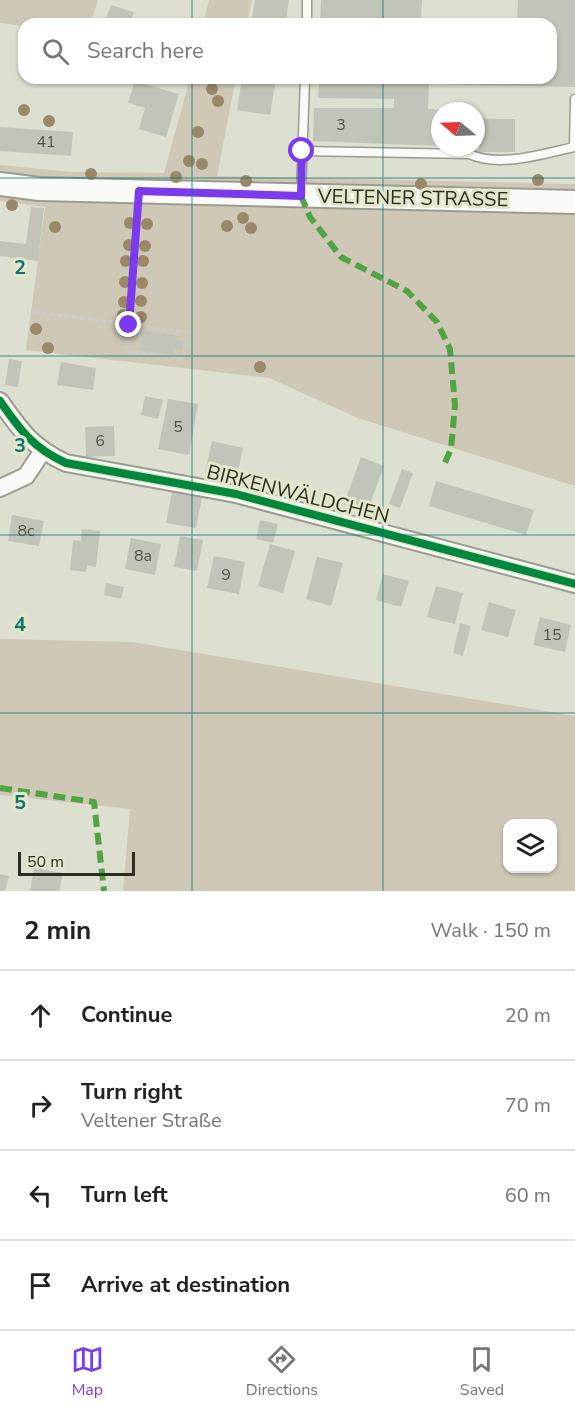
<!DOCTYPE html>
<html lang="en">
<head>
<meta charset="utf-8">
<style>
  :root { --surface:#fff; --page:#f2f2f2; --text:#222; --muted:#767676; --line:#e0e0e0; --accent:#7c3aed }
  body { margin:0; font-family:"Nunito Sans",sans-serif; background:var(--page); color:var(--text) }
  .controls { position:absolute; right:18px; bottom:18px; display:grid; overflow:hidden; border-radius:12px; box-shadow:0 2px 4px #0004 }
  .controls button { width:54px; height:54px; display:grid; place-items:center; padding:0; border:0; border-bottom:2px solid var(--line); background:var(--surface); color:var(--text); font:30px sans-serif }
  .compass { position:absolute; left:431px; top:102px; width:54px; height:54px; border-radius:50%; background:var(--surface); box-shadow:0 2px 4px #0004; rotate:289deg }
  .scale { position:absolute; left:18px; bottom:15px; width:117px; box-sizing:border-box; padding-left:6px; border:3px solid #2b2c22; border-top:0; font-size:16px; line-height:21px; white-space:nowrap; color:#2b2c22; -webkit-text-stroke:4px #e2e6ca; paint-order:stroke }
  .stop { position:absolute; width:18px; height:18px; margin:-14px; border:4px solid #7c3aed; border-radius:50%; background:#fff }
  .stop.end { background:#7c3aed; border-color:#fff; box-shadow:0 2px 6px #0008 }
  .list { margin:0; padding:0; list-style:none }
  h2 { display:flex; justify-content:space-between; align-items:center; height:78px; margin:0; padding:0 24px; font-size:26px }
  h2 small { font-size:20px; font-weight:400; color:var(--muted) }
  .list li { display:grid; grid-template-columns:39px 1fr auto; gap:18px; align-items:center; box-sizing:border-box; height:90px; padding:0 24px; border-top:2px solid var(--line) }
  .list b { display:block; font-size:22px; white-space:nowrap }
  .list p { margin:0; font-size:20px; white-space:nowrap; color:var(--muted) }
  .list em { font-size:20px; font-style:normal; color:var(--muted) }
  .icon { flex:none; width:33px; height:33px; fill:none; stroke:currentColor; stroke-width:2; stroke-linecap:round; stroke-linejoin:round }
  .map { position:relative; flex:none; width:575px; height:891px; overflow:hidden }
  .search { position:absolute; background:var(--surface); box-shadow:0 2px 4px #0004; left:18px; right:18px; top:18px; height:66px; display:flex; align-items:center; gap:15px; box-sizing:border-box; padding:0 21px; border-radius:18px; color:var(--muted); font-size:22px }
  .sheet { height:438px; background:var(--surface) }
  nav { display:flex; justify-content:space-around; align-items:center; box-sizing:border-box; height:84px; border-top:2px solid var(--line); background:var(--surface); font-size:16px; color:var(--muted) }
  nav a { display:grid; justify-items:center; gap:3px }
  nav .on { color:var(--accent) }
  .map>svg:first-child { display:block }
  .green { fill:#cfc8b7; fill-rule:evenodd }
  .building { fill:#c1c5b9 }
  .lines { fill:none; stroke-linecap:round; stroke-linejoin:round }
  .service-casing { stroke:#999c90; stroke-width:11 }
  .minor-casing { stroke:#999c90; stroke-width:20 }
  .secondary-casing { stroke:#999c90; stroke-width:26 }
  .path { stroke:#cccdc8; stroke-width:3; stroke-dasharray:4.5 3; stroke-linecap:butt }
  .service { stroke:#fafaf8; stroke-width:8 }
  .minor { stroke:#fafaf8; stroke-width:16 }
  .secondary { stroke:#fafaf8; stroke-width:22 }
  .quiet { stroke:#51a441; stroke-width:6; stroke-dasharray:12 6; stroke-linecap:butt }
  .cycleway-casing { stroke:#e2e6ca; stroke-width:11 }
  .cycleway { stroke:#00873e; stroke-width:8 }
  .tree { fill:#998968 }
  .route { stroke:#7c3aed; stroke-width:8 }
  .grid { fill:none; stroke:#0f766e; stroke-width:1.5; stroke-opacity:0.55 }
  .labels { text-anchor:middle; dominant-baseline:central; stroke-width:6; stroke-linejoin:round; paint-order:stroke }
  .number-label { font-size:16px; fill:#505248 }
  .street-label { font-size:20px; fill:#2b2c22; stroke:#e2e6ca }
  .grid-label { font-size:20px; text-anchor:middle; font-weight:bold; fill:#0f766e; stroke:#e2e6ca; stroke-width:6; stroke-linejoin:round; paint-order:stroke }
</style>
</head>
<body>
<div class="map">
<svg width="575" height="891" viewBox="0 0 575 891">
  <rect width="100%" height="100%" fill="#dde0d0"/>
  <g class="green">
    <path d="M0,0H98L90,24H24V26L0,23Z"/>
    <path d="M209,0H252L247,24H203Z"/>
    <path d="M190,78H236L217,176L575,184V486L358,418L269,378L26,350L45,207L0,201V165L71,172L164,173Z"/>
    <path d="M0,639L132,642L575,716V891H123L130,809L0,795ZM508,824H552V868H508Z"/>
  </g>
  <g class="building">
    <path d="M255,0H289L285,24H251Z"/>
    <path d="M321,0H422L421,19L517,21L518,0H575V87L429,84L428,109L440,110V146L313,141L314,108H394V99L318,98L319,78H551V24H320Z"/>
    <path d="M111,5L134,12L130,24H104Z"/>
    <path d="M242,78H276L270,115L237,110Z"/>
    <path d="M135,81L179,94L166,137L139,129L145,108L128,103Z"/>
    <rect x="479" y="119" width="36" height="33"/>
    <path d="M0,127L73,132L71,156L0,151Z"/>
    <path d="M31,207L44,208L38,261L0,256V241L26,244Z"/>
    <path d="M143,331L177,335L176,340L184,341L182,350L175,349L174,355L140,350Z"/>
    <path d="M9,359L22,361L18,387L5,385Z"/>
    <path d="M61,362L96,368L93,390L57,385Z"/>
    <path d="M145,396L163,400L158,419L141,415Z"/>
    <path d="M168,399L198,404L189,455L158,449Z"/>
    <path d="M114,426L115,456L86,457L85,427Z"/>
    <path d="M212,441L243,448L236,480L205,473Z"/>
    <path d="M361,457L384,466L367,512L344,504Z"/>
    <path d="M402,469L413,473L400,508L389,504Z"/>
    <path d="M436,481L534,510L526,535L429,506Z"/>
    <path d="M172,492L202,498L196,528L166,523Z"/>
    <path d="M12,515L44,521L39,546L8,541Z"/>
    <path d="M260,520L278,524L273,543L256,539Z"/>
    <path d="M82,529L100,531L96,567L87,565L86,572L70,570L73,540L81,541Z"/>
    <path d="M180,536L203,540L197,571L174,567Z"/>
    <path d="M131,538L161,544L155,575L125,569Z"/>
    <path d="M270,544L295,551L283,593L258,586Z"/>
    <path d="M214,556L245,562L239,594L207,588Z"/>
    <path d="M317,557L343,563L331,606L306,599Z"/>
    <path d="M383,574L409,581L401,607L376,600Z"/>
    <path d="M106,583L124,587L121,599L104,595Z"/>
    <path d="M436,586L463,593L455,624L427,617Z"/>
    <path d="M489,602L516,610L508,637L481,630Z"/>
    <path d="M540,617L571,625L565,652L533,645Z"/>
    <path d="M460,623L471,626L463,656L453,653Z"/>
    <path d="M34,868L63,873L59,891H30Z"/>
    <path d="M0,874L9,876L5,891H0Z"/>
  </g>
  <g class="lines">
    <g class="service-casing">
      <g id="service">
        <path d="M307,24V0"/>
        <path d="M302,151L469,154C499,168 543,154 574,147L575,99"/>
        <path d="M301,194L305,78"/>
      </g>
    </g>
    <g class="minor-casing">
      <g id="minor">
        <path d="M0,401C20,430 33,448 66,463L236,494L575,584"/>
        <path d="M0,488L26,476L42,452"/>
      </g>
    </g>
    <g class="secondary-casing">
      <path id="secondary" d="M0,184L39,189L575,202"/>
    </g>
    <path class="path" d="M35,312L187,332L184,358L127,352L137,210"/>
    <use href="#service" class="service"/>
    <use href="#minor" class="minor"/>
    <use href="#secondary" class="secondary"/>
    <g class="quiet">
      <path d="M301,196L310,217L341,257L407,291L437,322L450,349L455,405L451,449L444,465"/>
      <path d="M0,788L94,802L104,891"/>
    </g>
    <g class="cycleway-casing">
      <path id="cycleway" d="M0,401C20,430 33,448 66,463L236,494L575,584"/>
    </g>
    <use href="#cycleway" class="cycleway"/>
  </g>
  <g class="tree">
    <circle cx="212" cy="89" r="6"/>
    <circle cx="218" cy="101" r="6"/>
    <circle cx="24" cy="110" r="6"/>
    <circle cx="49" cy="121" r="6"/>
    <circle cx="198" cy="132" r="6"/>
    <circle cx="189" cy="161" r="6"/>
    <circle cx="202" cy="164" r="6"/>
    <circle cx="91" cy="174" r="6"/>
    <circle cx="176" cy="177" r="6"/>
    <circle cx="538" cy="180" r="6"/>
    <circle cx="246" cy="181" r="6"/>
    <circle cx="421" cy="184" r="6"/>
    <circle cx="12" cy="205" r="6"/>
    <circle cx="243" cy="218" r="6"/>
    <circle cx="130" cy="223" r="6"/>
    <circle cx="147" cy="224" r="6"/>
    <circle cx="227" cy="226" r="6"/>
    <circle cx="55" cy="227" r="6"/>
    <circle cx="251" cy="228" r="6"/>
    <circle cx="129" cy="245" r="6"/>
    <circle cx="145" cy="246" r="6"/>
    <circle cx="126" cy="261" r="6"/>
    <circle cx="143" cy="261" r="6"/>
    <circle cx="125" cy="282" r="6"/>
    <circle cx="142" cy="283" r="6"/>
    <circle cx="141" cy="301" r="6"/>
    <circle cx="124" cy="302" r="6"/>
    <circle cx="123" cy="315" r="6"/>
    <circle cx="141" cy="317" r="6"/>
    <circle cx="36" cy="329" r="6"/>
    <circle cx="48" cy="348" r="6"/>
    <circle cx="260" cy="367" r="6"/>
  </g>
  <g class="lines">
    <path class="route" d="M129,325L139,191L301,196L302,151"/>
  </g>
  <path class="grid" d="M192,0V24M383,0V24M192,78V891M383,78V891M0,178H575M0,356H575M0,535H575M0,713H575"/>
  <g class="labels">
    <g class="number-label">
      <text x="341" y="125">3</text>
      <text x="46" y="142">41</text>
      <text x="178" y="427">5</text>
      <text x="100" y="441">6</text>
      <text x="26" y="531">8c</text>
      <text x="143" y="556">8a</text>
      <text x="226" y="575">9</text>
      <text x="552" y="635">15</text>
    </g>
    <g class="street-label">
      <text transform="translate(413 198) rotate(1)">VELTENER STRASSE</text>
      <text transform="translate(298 494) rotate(14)">BIRKENWÄLDCHEN</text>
    </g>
  </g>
  <g class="grid-label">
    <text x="20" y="274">2</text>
    <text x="20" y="452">3</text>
    <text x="20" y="631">4</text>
    <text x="20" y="809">5</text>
  </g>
</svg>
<div class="controls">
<button><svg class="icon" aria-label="layers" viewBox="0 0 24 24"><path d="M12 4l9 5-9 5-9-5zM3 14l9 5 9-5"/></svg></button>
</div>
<svg class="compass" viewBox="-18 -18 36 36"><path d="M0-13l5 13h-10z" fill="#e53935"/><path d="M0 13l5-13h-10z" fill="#767676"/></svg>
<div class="scale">50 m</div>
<div class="stop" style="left:302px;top:151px"></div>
<div class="stop end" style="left:129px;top:325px"></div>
<div class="search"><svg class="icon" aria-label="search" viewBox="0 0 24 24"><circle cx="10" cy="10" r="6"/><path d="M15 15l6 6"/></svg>Search here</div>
</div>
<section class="sheet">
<h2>2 min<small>Walk · 150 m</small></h2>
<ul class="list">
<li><svg class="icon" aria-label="ahead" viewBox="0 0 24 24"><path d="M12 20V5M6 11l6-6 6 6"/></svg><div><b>Continue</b></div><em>20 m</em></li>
<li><svg class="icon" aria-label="right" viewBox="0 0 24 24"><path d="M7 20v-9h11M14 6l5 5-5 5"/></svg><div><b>Turn right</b><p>Veltener Straße</p></div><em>70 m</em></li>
<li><svg class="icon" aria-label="left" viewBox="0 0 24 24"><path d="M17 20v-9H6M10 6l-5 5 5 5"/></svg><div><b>Turn left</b></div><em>60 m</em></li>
<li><svg class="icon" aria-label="arrive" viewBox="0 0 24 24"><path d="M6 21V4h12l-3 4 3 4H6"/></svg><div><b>Arrive at destination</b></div></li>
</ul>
</section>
<nav>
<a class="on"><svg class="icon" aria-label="map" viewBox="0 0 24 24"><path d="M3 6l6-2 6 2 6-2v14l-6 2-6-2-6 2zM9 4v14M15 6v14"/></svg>Map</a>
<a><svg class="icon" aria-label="directions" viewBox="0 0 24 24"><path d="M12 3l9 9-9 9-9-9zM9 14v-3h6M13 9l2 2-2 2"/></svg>Directions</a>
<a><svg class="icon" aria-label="saved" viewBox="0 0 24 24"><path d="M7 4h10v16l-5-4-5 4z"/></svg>Saved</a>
</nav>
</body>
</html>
